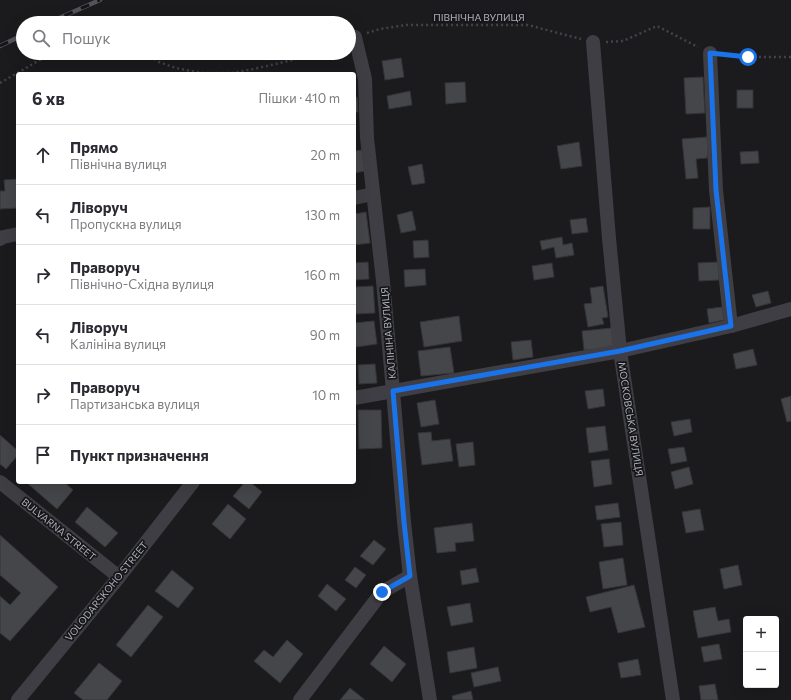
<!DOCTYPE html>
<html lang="uk">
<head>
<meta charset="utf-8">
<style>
  :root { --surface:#fff; --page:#f2f2f3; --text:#2b2b33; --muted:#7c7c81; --line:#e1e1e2 }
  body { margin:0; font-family:Commissioner,sans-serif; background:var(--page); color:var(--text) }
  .controls { position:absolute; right:12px; bottom:12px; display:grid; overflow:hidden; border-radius:4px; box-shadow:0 4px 16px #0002 }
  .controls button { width:36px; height:36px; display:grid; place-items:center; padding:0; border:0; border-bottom:1px solid var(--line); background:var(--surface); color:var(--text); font:20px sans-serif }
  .stop { position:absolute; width:12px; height:12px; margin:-9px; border:3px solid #1a73e8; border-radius:50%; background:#fff }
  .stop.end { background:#1a73e8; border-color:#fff; box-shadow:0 1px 4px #0008 }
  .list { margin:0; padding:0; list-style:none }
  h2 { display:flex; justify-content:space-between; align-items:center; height:52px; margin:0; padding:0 16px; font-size:17px }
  h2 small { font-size:13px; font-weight:400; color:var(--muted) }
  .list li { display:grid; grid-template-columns:26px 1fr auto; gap:12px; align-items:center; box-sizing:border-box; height:60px; padding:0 16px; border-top:1px solid var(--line) }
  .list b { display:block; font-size:15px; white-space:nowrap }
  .list p { margin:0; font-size:13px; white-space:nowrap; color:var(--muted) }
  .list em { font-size:13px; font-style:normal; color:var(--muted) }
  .icon { flex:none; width:22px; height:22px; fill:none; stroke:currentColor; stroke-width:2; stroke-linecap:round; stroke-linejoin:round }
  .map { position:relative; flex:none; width:791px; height:700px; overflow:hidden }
  .search { position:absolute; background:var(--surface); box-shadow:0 4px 16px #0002; left:16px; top:16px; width:340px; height:44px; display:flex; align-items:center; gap:10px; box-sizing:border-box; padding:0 14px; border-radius:22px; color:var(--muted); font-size:15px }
  .panel { position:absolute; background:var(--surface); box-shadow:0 4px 16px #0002; left:16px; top:72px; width:340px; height:412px; border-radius:4px }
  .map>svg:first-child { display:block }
  .building { fill:#45464a; stroke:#353539 }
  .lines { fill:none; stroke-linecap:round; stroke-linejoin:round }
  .path { stroke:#424349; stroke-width:2.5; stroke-dasharray:2 3; stroke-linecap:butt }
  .minor { stroke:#3e3e44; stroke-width:14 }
  .rail-casing { stroke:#53545b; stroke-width:4.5 }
  .rail { stroke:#161618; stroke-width:3; stroke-dasharray:9; stroke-linecap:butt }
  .route { stroke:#1a73e8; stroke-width:5 }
  .labels { text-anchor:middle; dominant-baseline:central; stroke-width:3.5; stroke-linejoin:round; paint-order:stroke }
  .street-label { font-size:10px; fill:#aeb1bc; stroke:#161618 }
</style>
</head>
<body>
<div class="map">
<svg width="791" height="700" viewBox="0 0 791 700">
  <rect width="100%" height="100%" fill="#1b1b1d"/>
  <g class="building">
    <path d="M401,58L404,77L385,80L382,61Z"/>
    <path d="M703,77L705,113L686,114L684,78Z"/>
    <path d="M465,82L466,102L446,104L445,83Z"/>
    <rect x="737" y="90" width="16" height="18"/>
    <path d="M410,91L412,105L389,109L387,96Z"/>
    <path d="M357,97L358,112H354V98Z"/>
    <path d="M707,137L708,152L707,158L696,159L698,178L686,179L682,139Z"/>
    <path d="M579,142L582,166L561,169L557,146Z"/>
    <path d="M362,150L365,171L354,173V151Z"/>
    <path d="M758,151L759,163L741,164L740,152Z"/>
    <path d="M422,164L425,183L412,185L408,167Z"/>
    <path d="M18,179V208L0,209V191H5L4,180Z"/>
    <path d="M710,207V229H693V208Z"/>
    <path d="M412,211L416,230L401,233L397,215Z"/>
    <path d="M366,212L370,243L354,245V214Z"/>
    <path d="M586,218L588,232L572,234L570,220Z"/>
    <path d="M562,237L563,245L572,243L574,255L556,258L554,247L542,250L540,241Z"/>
    <path d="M428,240L429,257L414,258L413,241Z"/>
    <path d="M368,262L369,279L354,280V263Z"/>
    <path d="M718,262L719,280L699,281L698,263Z"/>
    <path d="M552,263L554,277L534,280L532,266Z"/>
    <path d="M425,269L426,285L405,287L404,270Z"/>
    <path d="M373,286L375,313L356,314L354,287Z"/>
    <path d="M603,286L608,317L602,318L604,324L588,327L584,304L592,303L590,288Z"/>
    <path d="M768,291L771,303L756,307L752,295Z"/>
    <path d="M722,307L724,320L709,323L707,309Z"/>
    <path d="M459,316L462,341L424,347L420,322Z"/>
    <path d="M374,321L377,344L356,347L354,323Z"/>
    <path d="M612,328L614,348L584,350L582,331Z"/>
    <path d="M531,340L533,357L513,360L511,342Z"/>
    <path d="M450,347L454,373L421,376L418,351Z"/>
    <path d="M753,349L757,365L736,369L733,354Z"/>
    <path d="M375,364L377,383L359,384L358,365Z"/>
    <path d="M603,389L605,406L588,409L585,391Z"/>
    <path d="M791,396V421L787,422L781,399Z"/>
    <path d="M435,400L439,424L421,427L417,403Z"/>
    <path d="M358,410H381L382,448L359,449Z"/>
    <path d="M690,419L692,432L674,436L671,422Z"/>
    <path d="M605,426L608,450L589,453L586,428Z"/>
    <path d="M431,432L432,441L450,439L453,461L422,465L418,433Z"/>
    <path d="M0,435L18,451V455L6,469L0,464Z"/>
    <path d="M473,442L475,465L459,467L456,444Z"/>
    <path d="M684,447L687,461L671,464L668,449Z"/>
    <path d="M609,459L612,484L594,487L591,461Z"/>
    <path d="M689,467L693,484L675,489L671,472Z"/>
    <path d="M28,482H64L73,490L57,509L27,483Z"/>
    <path d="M245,482H250L262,492L249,509L233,496Z"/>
    <path d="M618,503L620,517L597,520L595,506Z"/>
    <path d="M228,504L246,519L230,539L212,524Z"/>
    <path d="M87,507L118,533L105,547L75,522Z"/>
    <path d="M700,509L704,530L686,533L682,512Z"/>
    <path d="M621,522L623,545L604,547L601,524Z"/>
    <path d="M472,523L474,541L455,543L456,551L437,553L434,528Z"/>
    <path d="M0,535L58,587L10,641L0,633V596L10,605L21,593L0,575Z"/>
    <path d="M374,540L386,549L373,565L360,556Z"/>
    <path d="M623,558L627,585L603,589L599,562Z"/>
    <path d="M738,565L742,585L724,589L720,569Z"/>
    <path d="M355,567L366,575L356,588L345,580Z"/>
    <path d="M476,568L479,582L462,585L460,571Z"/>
    <path d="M172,570L194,588L178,608L155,591Z"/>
    <path d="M327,584L346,599L336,611L318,596Z"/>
    <path d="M634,585L645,627L618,633L611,607L590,612L586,597Z"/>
    <path d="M470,603L473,622L451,626L447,607Z"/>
    <path d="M148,605L163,617L131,657L116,645Z"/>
    <path d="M715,607L718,621L729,619L731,632L698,638L693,611Z"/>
    <path d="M287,640L303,654L280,683L254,661L264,650L273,657Z"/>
    <path d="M719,644L722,659L704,662L701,647Z"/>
    <path d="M384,646L406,664L392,682L370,664Z"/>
    <path d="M474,647L477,668L450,673L447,652Z"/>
    <path d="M638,659L641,675L621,678L618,663Z"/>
    <path d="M99,663L122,681L107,700H83L74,693Z"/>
    <path d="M498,667L501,681L474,687L471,673Z"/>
    <path d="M715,684L718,700H701L699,686Z"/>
    <path d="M350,688L365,700H340Z"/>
    <path d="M471,691L473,700H453L452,696Z"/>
  </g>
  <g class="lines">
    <g class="path">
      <path d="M367,33L380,29L406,25H528L581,39"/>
      <path d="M606,42L623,41L657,26L698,47"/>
      <path d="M146,53L159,62L176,68L201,73H232L254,69L301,58L314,53"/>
      <path d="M724,55L748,57H791"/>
      <path d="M0,83L45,57L54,53"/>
    </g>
    <g class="minor">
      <path d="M355,37L365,79L367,138L383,281L393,391L404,522L410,576L430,700"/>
      <path d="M593,42L609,238L620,351L673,700"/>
      <path d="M710,53L716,190L731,326"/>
      <path d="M354,198L373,194"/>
      <path d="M0,239L3,237L18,234"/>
      <path d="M354,398L620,351L731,326L791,309"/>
      <path d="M0,482L119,577"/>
      <path d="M18,700L119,577L193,482"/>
      <path d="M300,700L382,592L410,576"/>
    </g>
    <g class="rail-casing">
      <g id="rail">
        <path d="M48,23L100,0"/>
        <path d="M0,46L23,35"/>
      </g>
    </g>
    <use href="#rail" class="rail"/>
  </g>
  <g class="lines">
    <path class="route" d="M382,592L410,576L404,522L393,391L620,351L731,326L716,190L710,53L748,57"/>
  </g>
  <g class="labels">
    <g class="street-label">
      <text x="479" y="17">ПІВНІЧНА ВУЛИЦЯ</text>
      <text transform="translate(388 333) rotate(-95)">КАЛІНІНА ВУЛИЦЯ</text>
      <text transform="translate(631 419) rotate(81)">МОСКОВСЬКА ВУЛИЦЯ</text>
      <text transform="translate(59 529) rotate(39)">BULVARNA STREET</text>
      <text transform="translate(106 591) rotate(-51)">VOLODARSKOHO STREET</text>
    </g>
  </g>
</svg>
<div class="controls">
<button>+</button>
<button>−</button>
</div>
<div class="stop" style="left:748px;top:57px"></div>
<div class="stop end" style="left:382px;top:592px"></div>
<div class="search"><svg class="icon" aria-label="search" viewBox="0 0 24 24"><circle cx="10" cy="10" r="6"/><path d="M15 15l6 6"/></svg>Пошук</div>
<section class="panel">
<h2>6 хв<small>Пішки · 410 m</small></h2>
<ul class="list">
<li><svg class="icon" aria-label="ahead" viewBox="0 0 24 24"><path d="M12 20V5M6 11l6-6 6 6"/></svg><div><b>Прямо</b><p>Північна вулиця</p></div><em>20 m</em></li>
<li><svg class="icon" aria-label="left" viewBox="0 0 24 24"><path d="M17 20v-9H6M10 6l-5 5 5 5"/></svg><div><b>Ліворуч</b><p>Пропускна вулиця</p></div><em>130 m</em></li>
<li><svg class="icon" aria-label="right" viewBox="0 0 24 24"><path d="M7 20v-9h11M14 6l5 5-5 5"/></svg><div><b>Праворуч</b><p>Північно-Східна вулиця</p></div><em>160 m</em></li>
<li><svg class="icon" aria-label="left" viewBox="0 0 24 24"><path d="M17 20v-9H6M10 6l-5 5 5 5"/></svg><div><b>Ліворуч</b><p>Калініна вулиця</p></div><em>90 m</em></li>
<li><svg class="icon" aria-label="right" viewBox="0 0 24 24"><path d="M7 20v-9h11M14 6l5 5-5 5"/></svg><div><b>Праворуч</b><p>Партизанська вулиця</p></div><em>10 m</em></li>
<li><svg class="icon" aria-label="arrive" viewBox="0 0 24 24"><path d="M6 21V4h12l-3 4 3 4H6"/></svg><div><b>Пункт призначення</b></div></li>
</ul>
</section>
</div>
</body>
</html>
